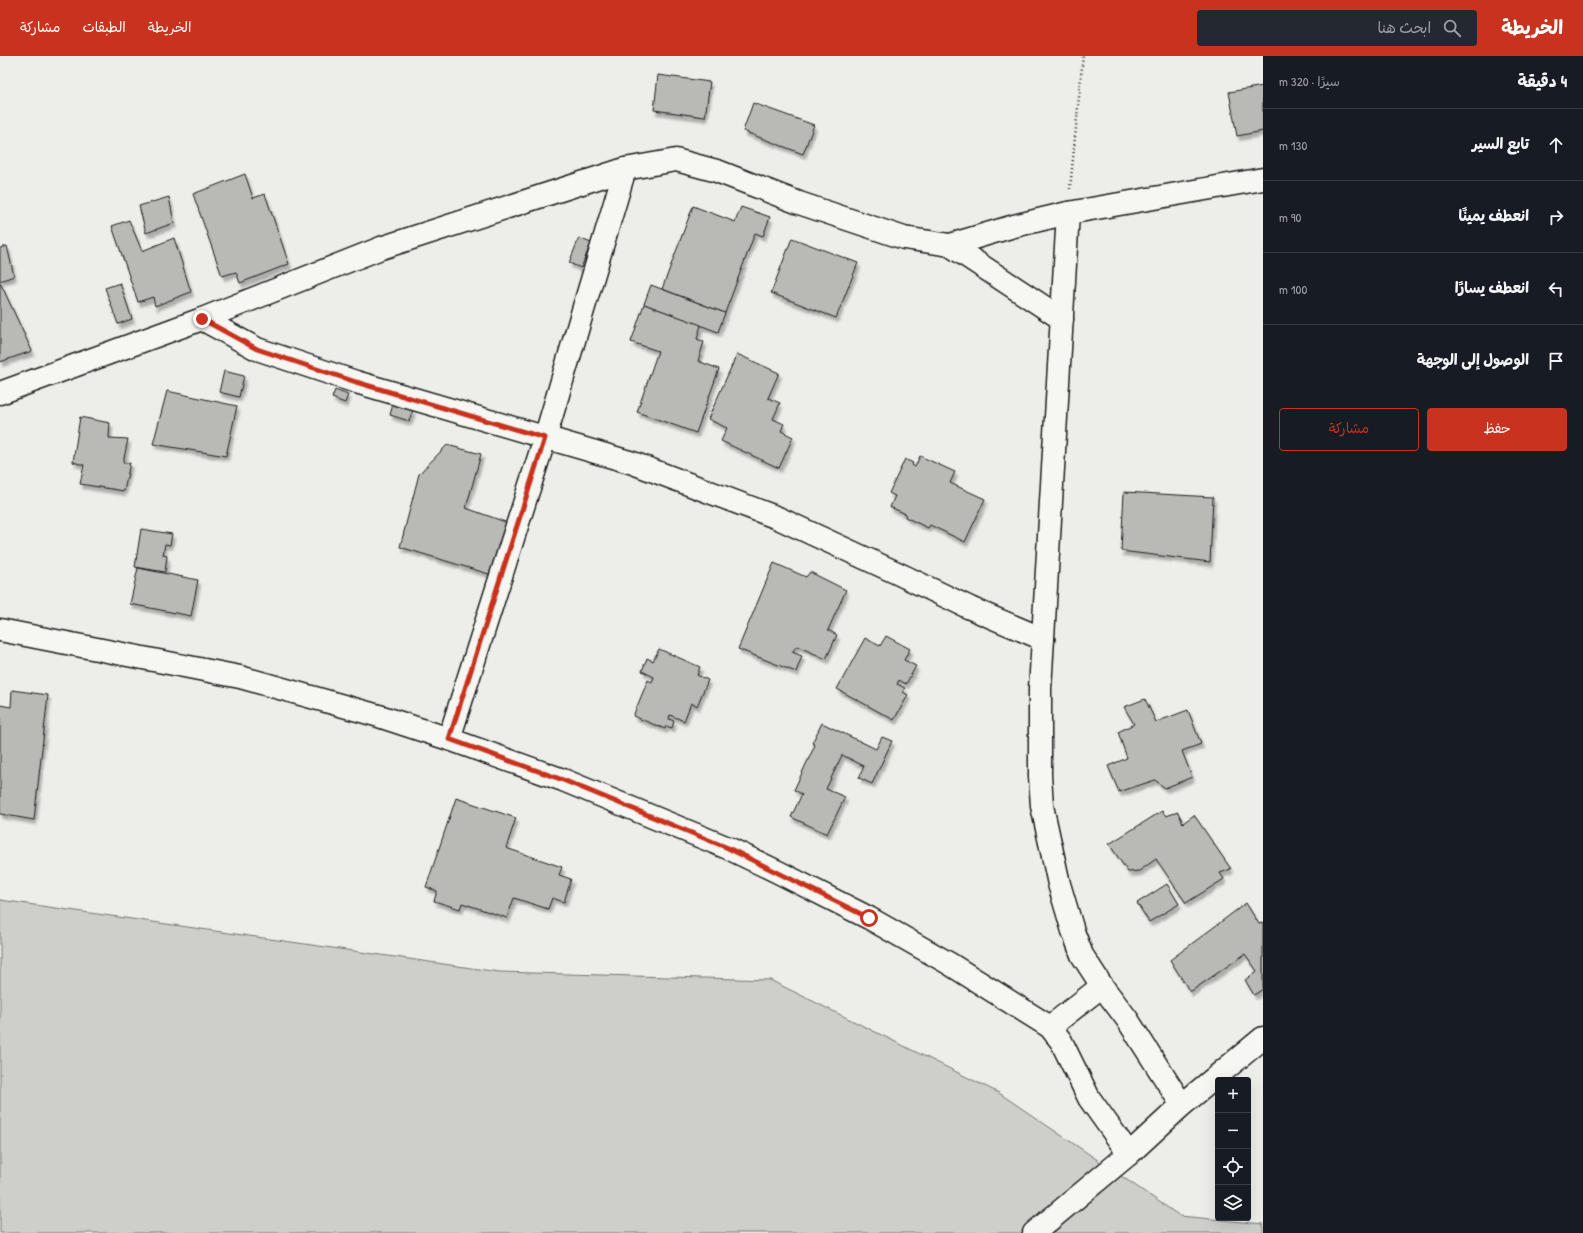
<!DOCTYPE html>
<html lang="ar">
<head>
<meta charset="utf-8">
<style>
  :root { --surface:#171b24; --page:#242831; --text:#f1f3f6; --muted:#9ea1a6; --line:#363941; --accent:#c8321e }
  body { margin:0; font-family:"Patrick Hand","Playpen Sans Arabic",sans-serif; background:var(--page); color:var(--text); direction:rtl }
  .controls { position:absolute; right:12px; bottom:12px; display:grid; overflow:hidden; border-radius:4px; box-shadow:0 4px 16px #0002 }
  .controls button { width:36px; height:36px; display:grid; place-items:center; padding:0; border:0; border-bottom:1px solid var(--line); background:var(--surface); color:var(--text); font:20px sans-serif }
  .stop { position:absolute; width:12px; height:12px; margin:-9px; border:3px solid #c8321e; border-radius:50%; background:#fff }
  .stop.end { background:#c8321e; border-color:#fff; box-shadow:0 1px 4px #0008 }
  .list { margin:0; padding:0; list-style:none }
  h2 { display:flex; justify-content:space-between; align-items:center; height:52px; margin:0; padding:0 16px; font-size:17px }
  h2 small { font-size:13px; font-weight:400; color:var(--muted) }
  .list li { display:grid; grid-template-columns:26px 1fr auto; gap:12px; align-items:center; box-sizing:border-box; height:72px; padding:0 16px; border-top:1px solid var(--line) }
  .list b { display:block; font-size:15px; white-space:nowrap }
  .list em { font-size:13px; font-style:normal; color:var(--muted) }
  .actions { display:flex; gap:8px; padding:12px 16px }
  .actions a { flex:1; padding:9px 0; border:1px solid var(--accent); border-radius:4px; text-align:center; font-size:14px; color:var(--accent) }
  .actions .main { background:var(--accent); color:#fff }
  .icon { flex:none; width:22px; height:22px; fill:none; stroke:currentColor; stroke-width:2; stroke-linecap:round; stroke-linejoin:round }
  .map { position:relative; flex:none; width:1263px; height:1177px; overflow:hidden; direction:ltr }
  header { display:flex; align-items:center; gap:24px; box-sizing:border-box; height:56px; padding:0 20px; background:var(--accent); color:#fff }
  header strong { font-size:19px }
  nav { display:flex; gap:22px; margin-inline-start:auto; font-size:14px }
  .search { width:280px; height:36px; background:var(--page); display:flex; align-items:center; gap:10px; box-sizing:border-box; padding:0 14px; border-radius:4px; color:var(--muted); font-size:15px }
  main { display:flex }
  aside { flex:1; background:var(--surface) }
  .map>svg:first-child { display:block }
  .green { fill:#cececb; stroke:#757574 }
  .building { fill:#b9b9b6; stroke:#1c1c1c; filter:url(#shadow) }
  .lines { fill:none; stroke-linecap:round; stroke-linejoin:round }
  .minor-casing { stroke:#1c1c1c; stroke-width:25 }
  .path { stroke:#1c1c1c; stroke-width:2.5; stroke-dasharray:1 3; stroke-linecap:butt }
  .minor { stroke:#f6f6f2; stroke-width:22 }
  .route { stroke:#c8321e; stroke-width:5 }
</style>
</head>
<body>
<header>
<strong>الخريطة</strong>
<div class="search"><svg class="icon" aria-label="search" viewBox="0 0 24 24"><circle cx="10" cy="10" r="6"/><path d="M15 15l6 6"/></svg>ابحث هنا</div>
<nav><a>الخريطة</a><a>الطبقات</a><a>مشاركة</a></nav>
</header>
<main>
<aside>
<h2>4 دقيقة<small>سيرًا · 320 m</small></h2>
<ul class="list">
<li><svg class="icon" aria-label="ahead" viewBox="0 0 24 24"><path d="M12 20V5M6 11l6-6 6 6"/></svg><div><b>تابع السير</b></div><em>130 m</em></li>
<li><svg class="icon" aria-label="right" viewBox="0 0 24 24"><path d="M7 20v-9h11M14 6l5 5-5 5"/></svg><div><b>انعطف يمينًا</b></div><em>90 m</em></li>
<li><svg class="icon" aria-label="left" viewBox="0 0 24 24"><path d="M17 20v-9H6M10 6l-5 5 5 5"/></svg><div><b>انعطف يسارًا</b></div><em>100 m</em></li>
<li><svg class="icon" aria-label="arrive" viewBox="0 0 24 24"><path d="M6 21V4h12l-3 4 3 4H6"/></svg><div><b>الوصول إلى الوجهة</b></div></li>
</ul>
<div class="actions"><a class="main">حفظ</a><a>مشاركة</a></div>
</aside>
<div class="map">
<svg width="1263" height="1177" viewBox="0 0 1263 1177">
  <defs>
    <filter id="shadow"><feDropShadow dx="2.5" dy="4.5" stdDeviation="1" flood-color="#0004"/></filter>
  </defs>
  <rect width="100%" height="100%" fill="#edede9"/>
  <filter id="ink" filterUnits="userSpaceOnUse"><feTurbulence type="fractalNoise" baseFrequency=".025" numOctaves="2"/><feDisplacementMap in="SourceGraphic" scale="8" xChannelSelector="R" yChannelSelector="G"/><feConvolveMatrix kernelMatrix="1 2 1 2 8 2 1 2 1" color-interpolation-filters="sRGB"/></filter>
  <g filter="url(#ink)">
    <path class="green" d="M0,844L499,916L770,924L999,1037L1180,1160L1263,1168V1177H0Z"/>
    <g class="building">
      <path d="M658,19L710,26L705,61L654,54Z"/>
      <path d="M1263,30V75L1237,80L1229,36Z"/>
      <path d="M753,47L814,69L803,98L743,75Z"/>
      <path d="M245,118L253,142L265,138L289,208L240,227L236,216L222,220L193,138Z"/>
      <path d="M169,141L174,167L146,177L139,150Z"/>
      <path d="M693,150L735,166L741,151L770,161L763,180L755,177L725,257L662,233Z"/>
      <path d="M129,164L142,195L174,182L191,236L155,250L153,241L138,246L112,170Z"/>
      <path d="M579,182L591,187L581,212L569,207Z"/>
      <path d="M792,182L858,207L836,262L771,237Z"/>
      <path d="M7,190L14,220L0,225V192Z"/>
      <path d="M0,226L32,295L0,306Z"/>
      <path d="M120,227L132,263L118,268L105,232Z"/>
      <path d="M651,229L725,257L718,276L644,248Z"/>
      <path d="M644,248L701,269L697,283L704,286L698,305L719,313L696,377L637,356L658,295L631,286Z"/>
      <path d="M737,298L779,317L768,342L780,347L773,363L784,368L781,375L793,381L779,412L721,385L727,372L708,363Z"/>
      <path d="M224,315L244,320L239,341L219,336Z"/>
      <path d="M335,334L348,339L345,347L332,342Z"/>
      <path d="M167,335L237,350L226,400L153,388Z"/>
      <path d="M393,348L413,354L409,365L390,359Z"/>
      <path d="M80,361L110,367L109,382L128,383L123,407H130L124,435L80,428L84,409L73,406Z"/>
      <path d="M447,389L481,398L466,452L511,468L492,519L400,491L419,418Z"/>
      <path d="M920,400L955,416L950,427L985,443L965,486L930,469L928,472L905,461L906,458L890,451L895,440L889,437L905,403L913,407L912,409L915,411Z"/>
      <path d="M1124,436L1213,441L1210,506L1121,495Z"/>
      <path d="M141,473L172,478L170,489L165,488L163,499L167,500L165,516L135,511Z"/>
      <path d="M774,507L806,521L810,516L846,534L828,574L837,579L826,603L797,590L792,596L802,600L796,616L738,593Z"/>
      <path d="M138,512L198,524L191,560L130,548Z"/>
      <path d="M886,580L910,593L904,604L916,610L906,628L899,624L897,628L905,632L903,636L908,639L894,664L837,633L865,582L880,590Z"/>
      <path d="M659,593L700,611L697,619L708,624L697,650L691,647L684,665L670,659L669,663L674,665L672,672L666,670L665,673L633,660L648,624L652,626L654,621L642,615L647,602L653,605Z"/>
      <path d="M12,634L48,639L34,764L0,758V649L11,651Z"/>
      <path d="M1145,643L1156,666L1188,654L1201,688L1182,695L1192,721L1165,732L1155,724L1119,736L1108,710L1127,702L1118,676L1134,668L1124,651Z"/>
      <path d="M822,667L876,693L882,681L892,685L872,728L859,722L864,710L842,699L826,733L845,741L827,778L791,761L802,738L794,734L815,689L812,687Z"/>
      <path d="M456,742L516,762L506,792L562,811L559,819L571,823L564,846L552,842L548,853L514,842L507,862L462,847L460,853L434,845L437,835L426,831Z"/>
      <path d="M1162,755L1166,760L1178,756L1183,767L1194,759L1231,813L1220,817L1224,823L1186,847L1156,803L1139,815L1128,816L1109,788Z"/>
      <path d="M1167,828L1179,848L1149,866L1137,847Z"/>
      <path d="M1246,847L1259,868L1263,867V933L1254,939L1245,924L1257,915L1245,898L1190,936L1170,904Z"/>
    </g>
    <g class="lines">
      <g class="minor-casing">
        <g id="minor">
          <path d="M1068,157L1040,633V720L1042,750L1059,828L1073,875L1082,899L1102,930L1127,963L1182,1049"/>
          <path d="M950,189L1014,170L1068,157L1263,123"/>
          <path d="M202,263L257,293L356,326L633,407L778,462L897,517L970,552L1043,583"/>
          <path d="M0,337L202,263L381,192L625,113L676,104L717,115L799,147L904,182L950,189L1062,263"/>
          <path d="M0,574L240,621L379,660L449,683L563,724L728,792L778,816L869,862L950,908L1050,971L1061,985L1089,1042L1129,1098"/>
          <path d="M449,683L545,382L625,113"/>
          <path d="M1050,971L1102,930"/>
          <path d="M1034,1177L1129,1098L1182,1049L1263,982"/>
        </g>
      </g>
      <path class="path" d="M1070,133L1083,0"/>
      <use href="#minor" class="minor"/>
    </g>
  </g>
  <g class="lines" filter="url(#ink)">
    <path class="route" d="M202,263L257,293L356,326L545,382L449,683L563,724L728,792L869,862"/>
  </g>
</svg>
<div class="controls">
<button>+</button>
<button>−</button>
<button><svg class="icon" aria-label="locate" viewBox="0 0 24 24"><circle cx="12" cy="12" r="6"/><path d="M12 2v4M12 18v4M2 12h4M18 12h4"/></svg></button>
<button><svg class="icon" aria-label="layers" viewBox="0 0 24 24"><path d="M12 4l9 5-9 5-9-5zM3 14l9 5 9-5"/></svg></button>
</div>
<div class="stop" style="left:869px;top:862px"></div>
<div class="stop end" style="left:202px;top:263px"></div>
</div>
</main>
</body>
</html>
